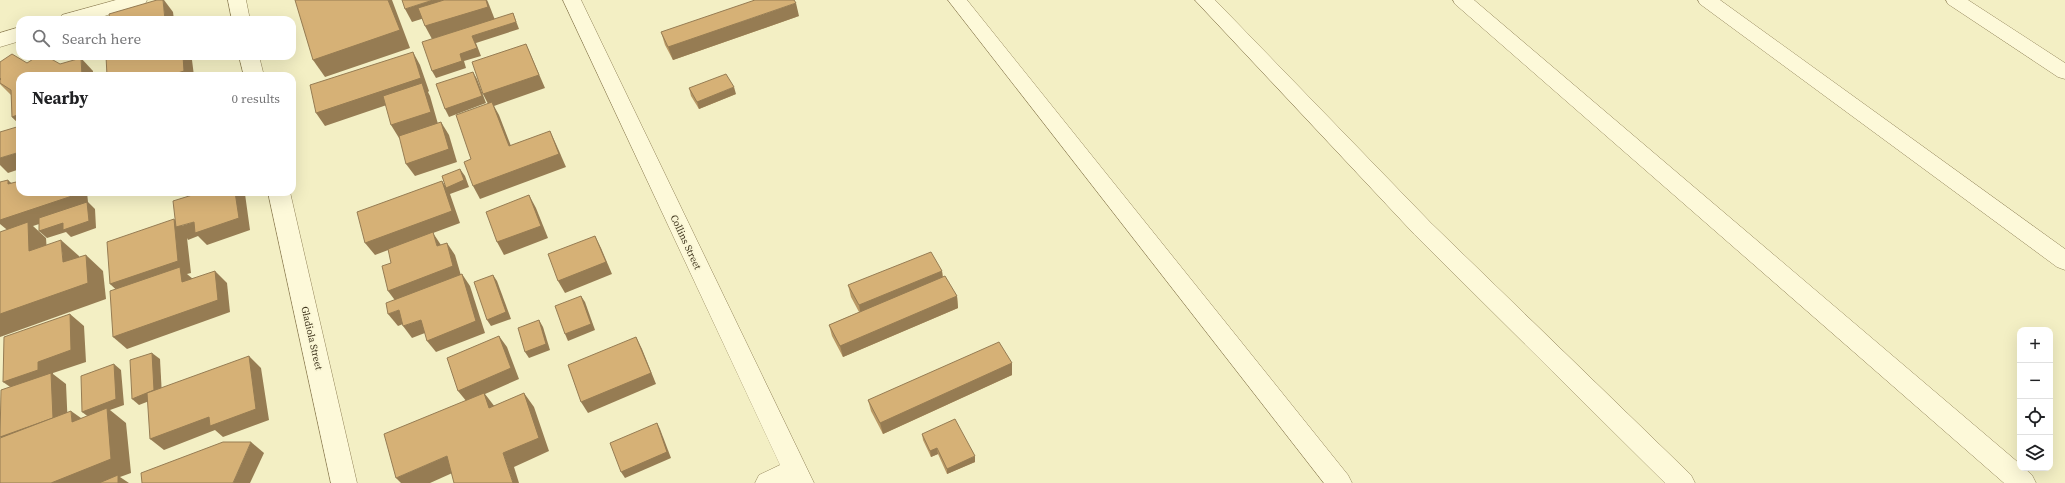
<!DOCTYPE html>
<html lang="en">
<head>
<meta charset="utf-8">
<style>
  :root { --surface:#fff; --page:#f2f2f2; --text:#202124; --muted:#757577; --line:#e0e0e0 }
  body { margin:0; font-family:"Source Serif 4",serif; background:var(--page); color:var(--text) }
  .controls { position:absolute; right:12px; bottom:12px; display:grid; overflow:hidden; border-radius:8px; box-shadow:0 4px 16px #0002 }
  .controls button { width:36px; height:36px; display:grid; place-items:center; padding:0; border:0; border-bottom:1px solid var(--line); background:var(--surface); color:var(--text); font:20px sans-serif }
  .list { margin:0; padding:0; list-style:none }
  h2 { display:flex; justify-content:space-between; align-items:center; height:52px; margin:0; padding:0 16px; font-size:17px }
  h2 small { font-size:13px; font-weight:400; color:var(--muted) }
  .icon { flex:none; width:22px; height:22px; fill:none; stroke:currentColor; stroke-width:2; stroke-linecap:round; stroke-linejoin:round }
  .map { position:relative; flex:none; width:2065px; height:483px; overflow:hidden }
  .search { position:absolute; background:var(--surface); box-shadow:0 4px 16px #0002; left:16px; top:16px; width:280px; height:44px; display:flex; align-items:center; gap:10px; box-sizing:border-box; padding:0 14px; border-radius:12px; color:var(--muted); font-size:15px }
  .panel { position:absolute; background:var(--surface); box-shadow:0 4px 16px #0002; left:16px; top:72px; width:280px; height:124px; border-radius:12px }
  .map>svg:first-child { display:block }
  .lines { fill:none; stroke-linecap:round; stroke-linejoin:round }
  .minor-casing { stroke:#918258; stroke-width:1 }
  .minor { fill:#fdf9d9; fill-rule:evenodd }
  .wall { fill:#b89865 }
  .shaded-wall { fill:#967c53 }
  .building { fill:#d6b176; stroke:#967c53 }
  .labels { text-anchor:middle; dominant-baseline:central; stroke-width:3.5; stroke-linejoin:round; paint-order:stroke }
  .street-label { font-size:10px; fill:#3f351d; stroke:#faf6d5 }
</style>
</head>
<body>
<div class="map">
<svg width="2065" height="483" viewBox="0 0 2065 483">
  <rect width="100%" height="100%" fill="#f3efc4"/>
  <g class="lines">
    <g class="minor-casing">
      <g id="minor">
        <path d="M116,0H147L145,4L91,20H60L62,15Z"/>
        <path d="M228,0H246L250,20H232Z"/>
        <path d="M563,0H581L814,483H755L759,475L780,465Z"/>
        <path d="M948,0H967L1348,475L1352,483H1324Z"/>
        <path d="M1195,0H1215L1431,223L1691,475L1695,483H1665L1415,235Z"/>
        <path d="M1453,0H1474L2020,464V468H2024L2032,475L2036,483H2004L1455,4Z"/>
        <path d="M1698,0H1720L2065,249V270L2057,267L1700,4Z"/>
        <path d="M1946,0H1968L2065,63V79L2058,77L1948,4Z"/>
        <path d="M20,27V41L0,47V33Z"/>
        <path d="M239,56H259L264,76H244Z"/>
        <path d="M268,192H290L357,483H331Z"/>
      </g>
    </g>
    <use href="#minor" class="minor"/>
  </g>
  <g class="wall">
    <path d="M799,16L673,60L665,45L661,32Z"/>
    <path d="M0,62L60,64L93,71L20,76V125L12,117L11,95L0,84Z"/>
    <path d="M689,88L736,94L699,109L691,96Z"/>
    <path d="M942,271L943,277L957,296L958,308L843,357L832,336L829,325L859,312L851,297L848,285Z"/>
    <path d="M1012,363V375L883,434L871,411L868,400Z"/>
    <path d="M922,434L975,462L947,474L938,454L931,457L923,440Z"/>
  </g>
  <g class="shaded-wall">
    <path d="M163,0H164L173,12L174,20H165Z"/>
    <path d="M388,0H392L410,48L325,77L313,60Z"/>
    <path d="M433,0H449L453,9L412,22L405,9Z"/>
    <path d="M486,0H487L488,2L495,20L432,39L425,26Z"/>
    <path d="M796,3L799,16L673,60L668,47Z"/>
    <path d="M513,13L519,29L476,43L481,56L464,61L466,68L436,78L432,71L472,36Z"/>
    <path d="M526,44L545,88L494,106L499,115L516,159L483,94Z"/>
    <path d="M413,52L420,65L429,91L428,92L430,96L438,124L399,138L391,125L425,92L325,126L316,113Z"/>
    <path d="M183,56H189L192,60L194,76H168Z"/>
    <path d="M81,58L93,71V76H82Z"/>
    <path d="M473,72L477,79L486,103L449,117L445,109Z"/>
    <path d="M734,87L736,94L699,109L697,102Z"/>
    <path d="M20,114V125L12,117Z"/>
    <path d="M441,122L449,135L457,162L415,176L406,164Z"/>
    <path d="M550,131L556,144L566,167L480,199L473,186Z"/>
    <path d="M20,152V169L8,173L0,165V158Z"/>
    <path d="M460,169L465,176L469,187L450,194L460,223L433,233L441,245L437,246L433,233L375,255L365,243L442,181L446,187Z"/>
    <path d="M8,180L20,191L8,184Z"/>
    <path d="M75,192H87L88,202L95,209L96,228L71,237L66,232L47,238L39,231L88,208L33,226L46,238L48,267L29,251L11,233L0,224V209Z"/>
    <path d="M235,192H243L245,194L250,230L207,245L198,236L188,240L187,238L191,273L187,274L193,279L195,294L123,296L110,284L174,219L181,226L194,222Z"/>
    <path d="M529,195L536,208L548,238L504,255L497,242Z"/>
    <path d="M595,236L601,248L612,274L565,293L558,281Z"/>
    <path d="M61,240L79,256L81,278L63,262Z"/>
    <path d="M447,243L455,255L462,279L397,303L388,291Z"/>
    <path d="M86,255L103,271L106,299L0,337V314Z"/>
    <path d="M215,271L227,283L230,312L127,349L113,337Z"/>
    <path d="M942,271L943,283L861,317L859,305Z"/>
    <path d="M462,274L470,286L485,333L436,352L427,341Z"/>
    <path d="M493,275L497,281L511,319L491,326L487,320Z"/>
    <path d="M581,296L585,302L595,330L568,341L565,334Z"/>
    <path d="M957,296L958,308L843,357L840,346Z"/>
    <path d="M399,310L408,322L398,326L388,314Z"/>
    <path d="M70,314L84,326L86,362L53,373V374L66,384L68,429L17,448L0,437L19,393L3,382L38,362Z"/>
    <path d="M421,320L430,331L412,338L403,326Z"/>
    <path d="M539,320L543,327L550,350L529,358L525,352Z"/>
    <path d="M499,336L507,347L519,379L485,394L495,407L500,422L467,402L458,391Z"/>
    <path d="M636,337L642,349L656,384L588,413L581,402Z"/>
    <path d="M152,353L160,359L162,396L139,405L132,399Z"/>
    <path d="M249,356L261,368L269,420L223,437L215,430L164,450L150,439Z"/>
    <path d="M1012,363V375L883,434L880,423Z"/>
    <path d="M114,364L121,370L124,405L110,410L126,423L131,473L120,477L129,483H51L90,418L82,412Z"/>
    <path d="M524,393L534,407L549,451L514,467L519,483H513L503,453Z"/>
    <path d="M71,411L91,425L72,422Z"/>
    <path d="M657,423L660,429L671,458L625,478L621,472Z"/>
    <path d="M251,442L264,453L250,483H233Z"/>
    <path d="M937,448L938,454L931,457L930,451Z"/>
    <path d="M447,456L459,470L430,483H401L396,478Z"/>
    <path d="M975,456V462L947,474V469Z"/>
  </g>
  <g class="building">
    <path d="M157,0H163L165,20H110L109,14Z"/>
    <path d="M295,0H388L400,30L313,60Z"/>
    <path d="M402,0H433L405,9Z"/>
    <path d="M444,0H486L488,7L425,26L418,8Z"/>
    <path d="M755,0H794L796,3L668,47L661,32Z"/>
    <path d="M513,13L516,22L472,36L477,48L460,54L462,61L432,71L422,42Z"/>
    <path d="M526,44L539,75L483,94L472,62Z"/>
    <path d="M413,52L421,78L316,113L310,85Z"/>
    <path d="M12,54L27,63L38,56H46L60,64L81,58L82,76H20V114L12,117L11,90L0,83V80L1,79L0,78V62Z"/>
    <path d="M106,56H183L184,71L168,76H107Z"/>
    <path d="M473,72L482,96L445,109L436,84Z"/>
    <path d="M726,74L734,87L697,102L689,88Z"/>
    <path d="M422,83L431,112L391,125L383,96Z"/>
    <path d="M492,102L509,146L550,131L559,154L473,186L464,162L471,159L456,115Z"/>
    <path d="M441,122L449,149L406,164L399,136Z"/>
    <path d="M20,126V152L0,158V132Z"/>
    <path d="M460,169L464,180L446,188L442,176Z"/>
    <path d="M8,180V184L20,181V192H75V195L0,220V182Z"/>
    <path d="M442,181L452,211L365,243L357,212Z"/>
    <path d="M202,192H235L239,218L195,233L194,222L176,227L173,201Z"/>
    <path d="M529,195L541,226L497,242L486,212Z"/>
    <path d="M87,202L89,221L63,230V223L39,231V218Z"/>
    <path d="M174,219L178,261L110,284L107,242Z"/>
    <path d="M28,222L29,251L61,240L63,262L86,255L88,283L0,314V232Z"/>
    <path d="M433,232L437,246L447,243L453,266L388,291L382,266L391,263L388,249Z"/>
    <path d="M595,236L606,262L558,281L548,254Z"/>
    <path d="M931,252L942,271L859,305L848,285Z"/>
    <path d="M180,267L182,282L215,271L218,300L113,337L110,291Z"/>
    <path d="M462,274L476,321L427,341L421,320L403,326L399,310L388,314L386,303Z"/>
    <path d="M493,275L506,312L487,320L474,282Z"/>
    <path d="M945,276L957,296L840,346L829,325Z"/>
    <path d="M581,296L591,324L565,334L555,306Z"/>
    <path d="M70,314L71,350L38,362V370L3,382L4,337Z"/>
    <path d="M539,320L546,344L525,352L518,328Z"/>
    <path d="M499,336L511,368L458,391L447,358Z"/>
    <path d="M636,337L651,373L581,402L568,365Z"/>
    <path d="M999,342L1012,363L880,423L868,400Z"/>
    <path d="M152,353L154,390L132,399L130,360Z"/>
    <path d="M249,356L256,409L210,426L209,417L150,439L147,393Z"/>
    <path d="M114,364L116,399L82,412L81,376Z"/>
    <path d="M51,373L53,418L0,437L1,390Z"/>
    <path d="M484,393L489,408L524,393L539,438L503,453L513,483H454L447,456L396,478L384,434Z"/>
    <path d="M107,408L111,459L51,483H0V438L71,411L72,422Z"/>
    <path d="M955,419L975,456L947,469L937,448L930,451L922,434Z"/>
    <path d="M657,423L667,452L621,472L610,443Z"/>
    <path d="M223,442H251L233,483H142L141,473Z"/>
    <path d="M118,475V483H99Z"/>
  </g>
  <g class="labels">
    <g class="street-label">
      <text transform="translate(686 242) rotate(65)">Collins Street</text>
      <text transform="translate(312 338) rotate(77)">Gladiola Street</text>
    </g>
  </g>
</svg>
<div class="controls">
<button>+</button>
<button>−</button>
<button><svg class="icon" aria-label="locate" viewBox="0 0 24 24"><circle cx="12" cy="12" r="6"/><path d="M12 2v4M12 18v4M2 12h4M18 12h4"/></svg></button>
<button><svg class="icon" aria-label="layers" viewBox="0 0 24 24"><path d="M12 4l9 5-9 5-9-5zM3 14l9 5 9-5"/></svg></button>
</div>
<div class="search"><svg class="icon" aria-label="search" viewBox="0 0 24 24"><circle cx="10" cy="10" r="6"/><path d="M15 15l6 6"/></svg>Search here</div>
<section class="panel">
<h2>Nearby<small>0 results</small></h2>
<ul class="list">
</ul>
</section>
</div>
</body>
</html>
